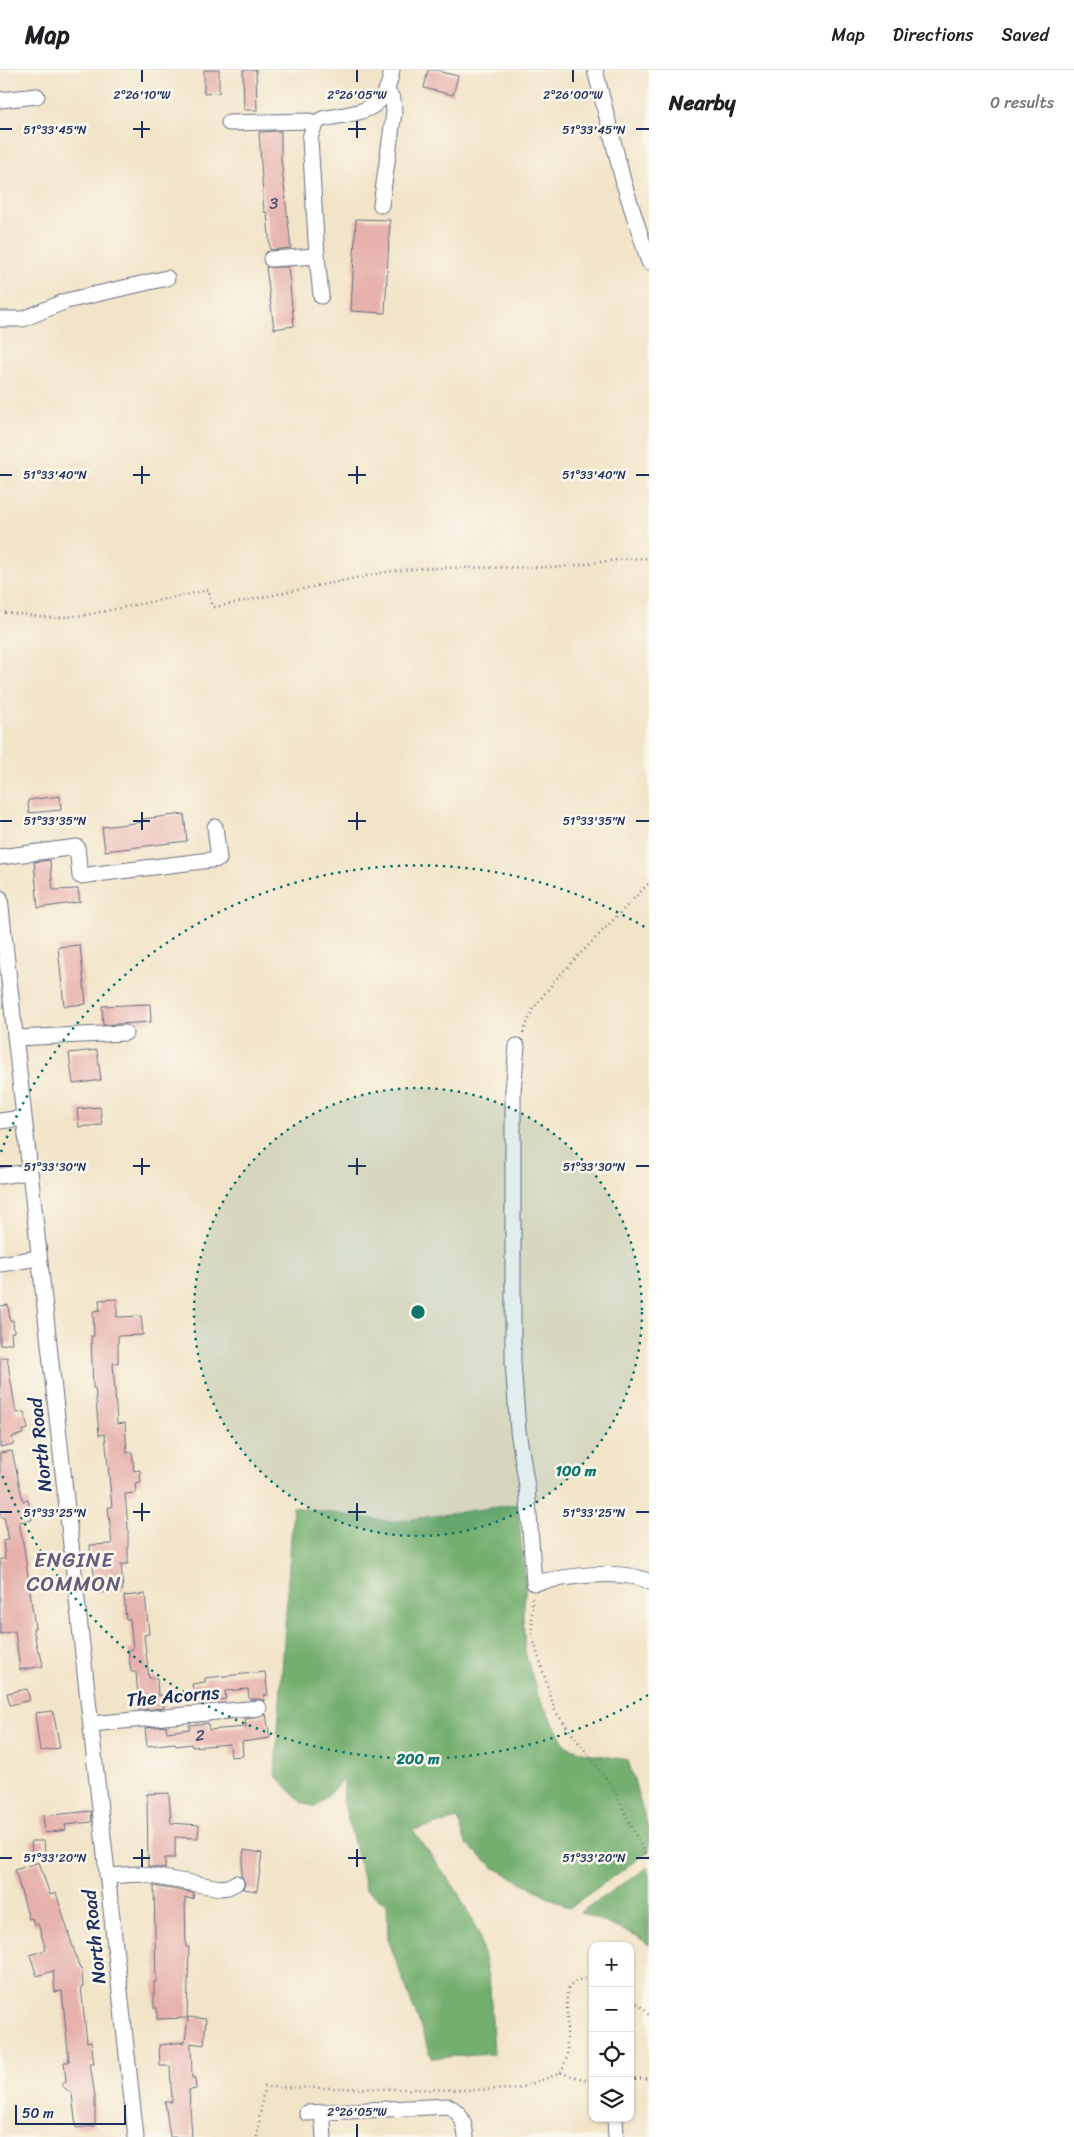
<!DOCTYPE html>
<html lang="en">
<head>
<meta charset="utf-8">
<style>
  :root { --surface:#fff; --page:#f2f2f2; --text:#202124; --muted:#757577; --line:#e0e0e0 }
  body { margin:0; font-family:Sriracha,sans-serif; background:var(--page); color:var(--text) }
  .controls { position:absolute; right:15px; bottom:15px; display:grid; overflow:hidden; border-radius:10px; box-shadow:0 1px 4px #0004 }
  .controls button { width:45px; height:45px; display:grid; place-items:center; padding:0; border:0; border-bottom:1px solid var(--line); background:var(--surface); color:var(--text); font:25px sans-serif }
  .scale { position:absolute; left:15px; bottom:12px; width:111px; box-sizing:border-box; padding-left:5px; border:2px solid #1b2f5e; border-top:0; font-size:14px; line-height:18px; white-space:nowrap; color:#1b2f5e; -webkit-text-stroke:4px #fbf7ec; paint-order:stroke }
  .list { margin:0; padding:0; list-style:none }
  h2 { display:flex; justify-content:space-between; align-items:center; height:65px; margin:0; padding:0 20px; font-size:21px }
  h2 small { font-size:16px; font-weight:400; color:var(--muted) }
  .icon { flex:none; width:28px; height:28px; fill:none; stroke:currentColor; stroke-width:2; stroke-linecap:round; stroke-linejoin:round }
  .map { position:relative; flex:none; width:649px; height:2067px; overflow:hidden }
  header { display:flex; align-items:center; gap:30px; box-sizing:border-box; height:70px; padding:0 25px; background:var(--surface); border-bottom:1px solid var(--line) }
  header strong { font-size:24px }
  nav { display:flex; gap:28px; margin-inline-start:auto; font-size:18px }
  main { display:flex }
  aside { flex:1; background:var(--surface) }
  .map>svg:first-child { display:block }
  .forest { fill:#73af6e; stroke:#476f66 }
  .building { fill:#e7b2ad }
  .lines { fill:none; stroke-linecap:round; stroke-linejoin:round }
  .minor-casing { stroke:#666e83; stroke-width:17 }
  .path { stroke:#666e83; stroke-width:2.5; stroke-dasharray:1 4; stroke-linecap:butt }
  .minor { stroke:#fff; stroke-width:15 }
  .ticks { fill:none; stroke:#1b2f5e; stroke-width:2 }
  .ring { fill:none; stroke:#0f766e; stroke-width:2.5; stroke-dasharray:2.5 5 }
  .labels { text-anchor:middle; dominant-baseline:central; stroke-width:5; stroke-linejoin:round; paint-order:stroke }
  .number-label { font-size:16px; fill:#4e5072 }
  .street-label { font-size:19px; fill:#1b2f5e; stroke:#fbf7ec }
  .quarter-label { font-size:21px; letter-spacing:1px; fill:#625d7a; stroke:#fbf7ec }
  .ticks-label { font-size:12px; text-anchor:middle; fill:#1b2f5e; stroke:#fbf7ec; stroke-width:5; stroke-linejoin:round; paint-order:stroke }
  .centre { fill:#0f766e; stroke:#fbf7ec; stroke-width:2.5 }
  .ring-label { font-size:15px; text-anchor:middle; font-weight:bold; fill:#0f766e; stroke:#fbf7ec; stroke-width:5; stroke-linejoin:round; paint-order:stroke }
</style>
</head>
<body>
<header>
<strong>Map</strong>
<nav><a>Map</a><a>Directions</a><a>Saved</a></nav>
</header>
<main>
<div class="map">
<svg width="649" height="2067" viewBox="0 0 649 2067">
  <rect width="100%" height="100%" fill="#fbf7ec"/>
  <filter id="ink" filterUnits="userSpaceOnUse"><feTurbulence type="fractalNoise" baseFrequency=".02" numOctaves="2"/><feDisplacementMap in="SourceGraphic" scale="10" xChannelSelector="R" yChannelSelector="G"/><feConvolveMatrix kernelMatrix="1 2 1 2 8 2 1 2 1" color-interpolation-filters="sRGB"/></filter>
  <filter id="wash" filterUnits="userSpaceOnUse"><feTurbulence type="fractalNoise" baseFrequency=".0096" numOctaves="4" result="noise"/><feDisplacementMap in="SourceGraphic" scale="20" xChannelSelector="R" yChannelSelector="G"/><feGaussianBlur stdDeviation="1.12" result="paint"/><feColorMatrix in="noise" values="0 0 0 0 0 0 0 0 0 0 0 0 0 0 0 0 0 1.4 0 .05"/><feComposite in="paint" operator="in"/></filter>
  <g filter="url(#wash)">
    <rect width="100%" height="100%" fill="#f2e4c8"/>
    <g class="forest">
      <path d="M517,1434L526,1515L523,1546L525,1582L538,1626L566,1676L586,1683L628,1690L649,1761V1781L569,1838L495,1798L466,1774L458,1749L413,1760L457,1821L479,1864L490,1916L494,1984L432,1988L388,1869L387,1834L366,1820L343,1730L344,1709L316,1737L302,1733L275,1705L293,1437L392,1452Z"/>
      <path d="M649,1797V1875L637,1866L580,1842Z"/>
    </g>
    <g id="blocks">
      <g class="building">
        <path d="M204,0H219V23L204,24Z"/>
        <path d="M243,0H256L257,40H244Z"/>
        <path d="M428,0H441V2L458,6L453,25L424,18Z"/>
        <path d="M281,61V89L291,178L270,180L267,142H264L259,62Z"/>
        <path d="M356,149L390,150L385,243L351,241Z"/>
        <path d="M266,197H288L294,256L274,259Z"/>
        <path d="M60,726L61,740L29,743L28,730Z"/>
        <path d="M184,744L187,771L105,781L102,757L143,752V749Z"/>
        <path d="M50,790L53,820L78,819L80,832L38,838L34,792Z"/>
        <path d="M80,875L86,934L64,936L58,877Z"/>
        <path d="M150,934L151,952L103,955L102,936Z"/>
        <path d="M97,980L101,1010L73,1014L69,983Z"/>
        <path d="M100,1037L102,1055L79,1057L77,1039Z"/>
        <path d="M117,1229V1247L141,1246L142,1254L143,1265L118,1266V1293H113L117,1354L125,1353L127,1383L132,1382L134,1401L140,1400L141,1413L135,1414L136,1423L125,1424L128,1457V1494H121L123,1520L96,1523L93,1495H91L90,1475L112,1474L108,1437H112L105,1364L99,1365L95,1318H93L91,1266H94L93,1241L100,1240L99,1230Z"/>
        <path d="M8,1235L10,1251L13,1250L14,1262L11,1263L12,1273L0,1275V1236Z"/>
        <path d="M7,1287L16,1343L24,1342L28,1359L22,1361L23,1364L12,1367L14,1374L0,1377V1288Z"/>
        <path d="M12,1381L23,1431L28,1430L32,1450L19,1452L24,1478L35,1558H33L38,1582H40L43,1596L20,1600L15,1561L0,1564V1489H5L3,1471L9,1470L4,1447H0V1383Z"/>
        <path d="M145,1524L149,1564L144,1565L149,1608H157L158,1625H162L164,1638L139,1640L136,1602H131L128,1580L133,1579L130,1549H126L124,1526Z"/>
        <path d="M265,1602L268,1625H264L265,1631L259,1629H249L248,1619L225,1621L226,1629L208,1631L207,1627L194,1629L192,1614L205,1612V1608Z"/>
        <path d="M27,1619L30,1630L10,1635L7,1623Z"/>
        <path d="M53,1641L60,1678L40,1681L35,1643Z"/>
        <path d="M266,1644L270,1668L242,1672L243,1686L231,1687L230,1674L192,1677L191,1674L176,1676L175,1673L147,1676L145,1658L166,1656L167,1662L190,1659L189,1655L208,1653L209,1660L246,1657L245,1649L260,1647Z"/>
        <path d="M169,1723L171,1753L199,1755L198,1768L175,1767V1788H165V1799L148,1796L147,1724Z"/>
        <path d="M91,1741L92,1752L65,1755L66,1760L45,1763L43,1746Z"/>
        <path d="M31,1771H44L45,1783H32Z"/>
        <path d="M244,1780L262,1783L257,1821L243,1819L245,1813L241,1805Z"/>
        <path d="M39,1792L50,1825L56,1823L80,1899H82L83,1917H81L87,1972L91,1971L94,1994H90L95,2026V2056L76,2058L72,2024L61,2015L66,2011L64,1992H69L62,1921L55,1922L53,1901L37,1906L30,1885L46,1880L38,1854L34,1855L32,1848L29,1849L15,1800Z"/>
        <path d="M154,1816L194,1823L193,1829L185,1828L186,1877H189L187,1948L157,1949V1938H154V1912H156Z"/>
        <path d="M188,1947L206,1949L204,1975L191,1973L192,2008H195L196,2019L189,2020L192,2067H170L165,2032H172L170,1996H160L159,1975L185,1972Z"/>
      </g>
    </g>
  </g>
  <g filter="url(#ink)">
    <use href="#blocks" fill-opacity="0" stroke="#666e83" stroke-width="1"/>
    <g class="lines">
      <g class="minor-casing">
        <g id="minor">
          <path d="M595,0L624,114L649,192"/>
          <path d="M0,30L37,26"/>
          <path d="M229,53L309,51L315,53"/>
          <path d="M381,135L394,42L393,30L387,21"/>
          <path d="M271,189L317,186"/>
          <path d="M321,226L317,186L310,68C313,59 314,54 322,49C359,41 385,45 392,0"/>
          <path d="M0,249H23L66,231L167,208"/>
          <path d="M0,787L77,777L80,806L219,789L215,757"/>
          <path d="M0,828L136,2067"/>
          <path d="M15,968L125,963"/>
          <path d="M517,976L513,1021V1292L518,1361L527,1417L534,1513C564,1507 622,1498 649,1512"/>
          <path d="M0,1051L23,1048"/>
          <path d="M0,1106L29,1102"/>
          <path d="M0,1194L39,1188"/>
          <path d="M91,1654L259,1638"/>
          <path d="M107,1806L140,1804L220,1818L228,1817L236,1813"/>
          <path d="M322,2042L324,2067"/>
          <path d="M307,2043L448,2036C462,2043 464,2052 466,2067"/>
          <path d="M615,2048L616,2067"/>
        </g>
      </g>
      <g class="path">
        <path d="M0,542L53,548L86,545L209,520L211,533L215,537L385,502L425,498L561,497L624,489L649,488"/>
        <path d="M523,963L533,939L556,909L649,813"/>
        <path d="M532,1528V1565L555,1641L613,1718L649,1792"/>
        <path d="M630,1926L649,1945"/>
        <path d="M561,2003L567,1987V1922C572,1910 580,1908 593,1910"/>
        <path d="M630,2009L649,2008"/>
        <path d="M257,2067L264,2017L468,2020L517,2019L561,2003L593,2012"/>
      </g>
      <use href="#minor" class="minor"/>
    </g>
  </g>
  <path class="ticks" d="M142,0V12M357,0V12M573,0V12M142,51V68M357,51V68M0,59H12M133,59H150M348,59H366M636,59H649M142,396V414M357,396V414M0,405H12M133,405H150M348,405H366M636,405H649M142,742V760M357,742V760M0,751H12M133,751H150M348,751H366M636,751H649M142,1088V1105M357,1088V1105M0,1096H12M133,1096H150M348,1096H366M636,1096H649M142,1433V1451M357,1433V1451M0,1442H12M133,1442H150M348,1442H366M636,1442H649M142,1779V1797M357,1779V1797M0,1788H12M133,1788H150M348,1788H366M636,1788H649M357,2054V2067"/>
  <circle cx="418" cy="1242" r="224" fill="#0f766e" fill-opacity=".12"/>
  <g class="ring">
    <circle cx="418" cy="1242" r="224"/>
    <path d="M648 1625A447 447 0 0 1 1 1402M1 1082A447 447 0 0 1 648 859"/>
  </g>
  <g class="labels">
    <g class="number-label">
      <text x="274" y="133">3</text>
      <text x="200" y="1665">2</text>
    </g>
    <g class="street-label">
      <text transform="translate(40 1375) rotate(-96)">North Road</text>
      <text transform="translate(173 1626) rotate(-5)">The Acorns</text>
      <text transform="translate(94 1867) rotate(-96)">North Road</text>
    </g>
    <g class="quarter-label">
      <text x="74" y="1490">ENGINE<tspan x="74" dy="24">COMMON</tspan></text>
    </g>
  </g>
  <g class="ticks-label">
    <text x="142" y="29">2°26'10"W</text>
    <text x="357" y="29">2°26'05"W</text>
    <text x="573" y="29">2°26'00"W</text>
    <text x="55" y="64">51°33'45"N</text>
    <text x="594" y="64">51°33'45"N</text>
    <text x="55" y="409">51°33'40"N</text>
    <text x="594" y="409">51°33'40"N</text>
    <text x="55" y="755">51°33'35"N</text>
    <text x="594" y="755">51°33'35"N</text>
    <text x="55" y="1101">51°33'30"N</text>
    <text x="594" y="1101">51°33'30"N</text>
    <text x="55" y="1447">51°33'25"N</text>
    <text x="594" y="1447">51°33'25"N</text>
    <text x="55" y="1792">51°33'20"N</text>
    <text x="594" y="1792">51°33'20"N</text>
    <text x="357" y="2046">2°26'05"W</text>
  </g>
  <circle cx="418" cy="1242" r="8" class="centre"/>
  <g class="ring-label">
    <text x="576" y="1406">100 m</text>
    <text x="418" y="1694">200 m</text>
  </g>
</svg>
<div class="controls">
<button>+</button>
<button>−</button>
<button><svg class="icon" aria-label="locate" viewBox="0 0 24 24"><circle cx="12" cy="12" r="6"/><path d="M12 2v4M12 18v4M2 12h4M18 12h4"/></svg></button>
<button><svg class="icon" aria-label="layers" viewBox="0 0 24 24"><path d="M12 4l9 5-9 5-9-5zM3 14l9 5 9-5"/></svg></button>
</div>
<div class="scale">50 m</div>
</div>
<aside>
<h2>Nearby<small>0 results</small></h2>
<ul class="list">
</ul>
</aside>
</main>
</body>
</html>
